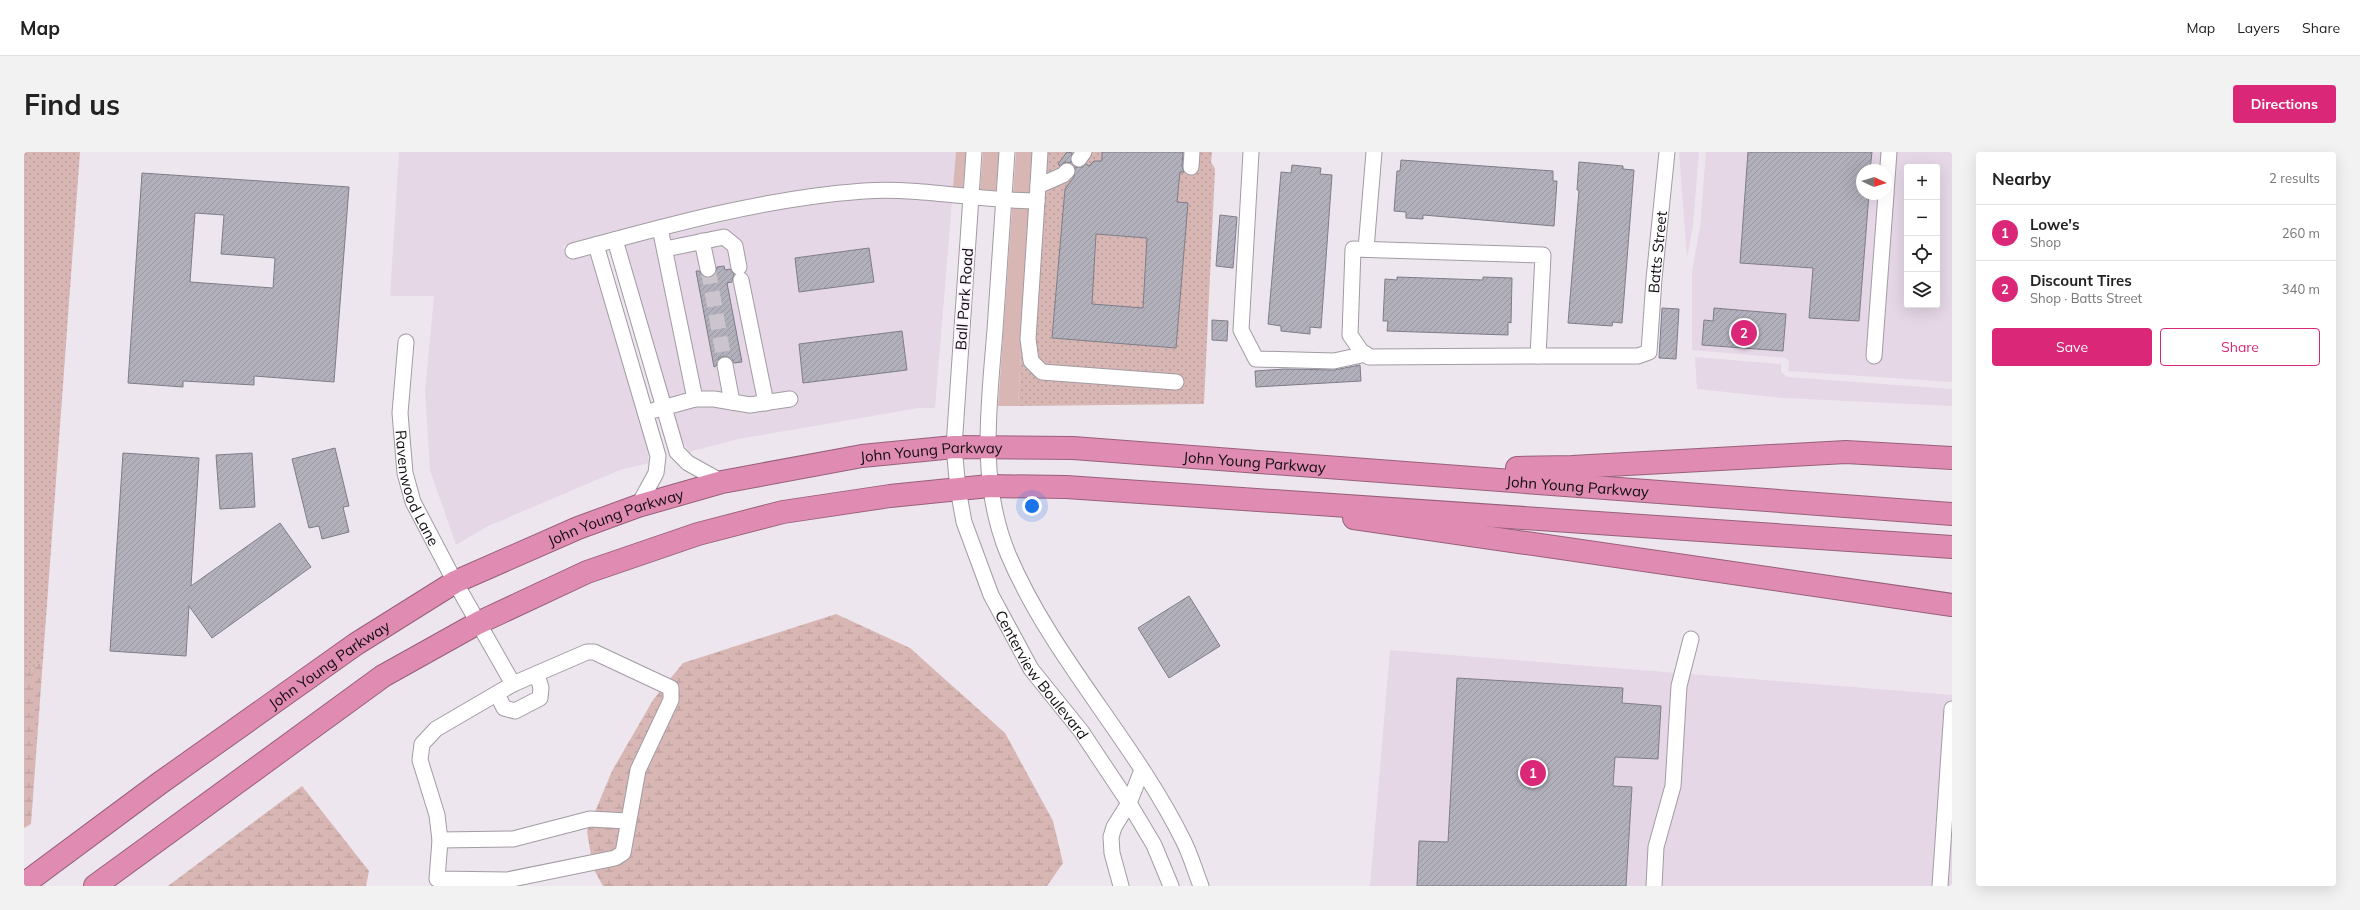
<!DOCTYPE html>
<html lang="en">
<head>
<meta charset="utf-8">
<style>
  :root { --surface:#fff; --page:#f2f2f2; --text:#222; --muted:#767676; --line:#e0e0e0; --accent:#db2777 }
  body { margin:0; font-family:Mulish,sans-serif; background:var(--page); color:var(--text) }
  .controls { position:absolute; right:12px; top:12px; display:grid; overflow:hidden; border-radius:4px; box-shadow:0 4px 16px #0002 }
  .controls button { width:36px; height:36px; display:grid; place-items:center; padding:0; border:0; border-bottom:1px solid var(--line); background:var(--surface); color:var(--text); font:20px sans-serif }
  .compass { position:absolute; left:1832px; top:12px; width:36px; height:36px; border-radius:50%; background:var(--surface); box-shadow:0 4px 16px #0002; rotate:94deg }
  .you { position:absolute; left:1008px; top:354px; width:14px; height:14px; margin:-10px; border:3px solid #fff; border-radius:50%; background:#1a73e8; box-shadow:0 0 0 6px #1a73e833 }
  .badge { display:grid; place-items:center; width:26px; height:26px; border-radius:50%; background:var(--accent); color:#fff; font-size:13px; font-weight:700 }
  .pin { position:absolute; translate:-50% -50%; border:2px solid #fff; box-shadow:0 1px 4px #0006 }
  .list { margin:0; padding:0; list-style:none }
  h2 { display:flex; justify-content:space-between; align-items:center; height:52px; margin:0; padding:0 16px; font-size:17px }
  h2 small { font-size:13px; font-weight:400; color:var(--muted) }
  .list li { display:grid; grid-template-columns:26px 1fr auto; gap:12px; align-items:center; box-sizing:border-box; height:56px; padding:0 16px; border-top:1px solid var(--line) }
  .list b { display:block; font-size:15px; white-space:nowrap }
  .list p { margin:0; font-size:13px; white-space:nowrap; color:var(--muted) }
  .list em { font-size:13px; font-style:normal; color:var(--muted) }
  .actions { display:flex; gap:8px; padding:12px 16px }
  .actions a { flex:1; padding:9px 0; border:1px solid var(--accent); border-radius:4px; text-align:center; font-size:14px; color:var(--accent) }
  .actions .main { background:var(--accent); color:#fff }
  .icon { flex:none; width:22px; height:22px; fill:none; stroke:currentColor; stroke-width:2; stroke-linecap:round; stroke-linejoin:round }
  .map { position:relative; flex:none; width:1928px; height:734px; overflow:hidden; border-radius:4px }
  header { display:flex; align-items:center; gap:24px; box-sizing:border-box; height:56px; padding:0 20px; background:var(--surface); border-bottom:1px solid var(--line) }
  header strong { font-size:19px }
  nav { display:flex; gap:22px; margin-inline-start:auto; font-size:14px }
  .intro { display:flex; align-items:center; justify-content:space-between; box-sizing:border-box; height:96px; padding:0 24px }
  h1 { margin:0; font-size:28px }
  .button { padding:10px 18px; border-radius:4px; background:var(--accent); color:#fff; font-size:14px; font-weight:700 }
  main { display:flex; gap:24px; padding:0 24px }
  aside { flex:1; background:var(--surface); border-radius:4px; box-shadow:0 4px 16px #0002 }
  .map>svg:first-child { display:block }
  .built { fill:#e5d7e6; fill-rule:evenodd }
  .grass { fill:url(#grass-dots) }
  .wetland { fill:url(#wetland-marsh) }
  .park { fill:#d8b6b4 }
  .building { fill:url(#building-hatch); stroke:#7e7d87; fill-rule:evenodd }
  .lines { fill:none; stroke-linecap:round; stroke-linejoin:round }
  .minor-tunnel { stroke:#cdc5ce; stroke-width:15; stroke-dasharray:15 8; stroke-linecap:butt }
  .minor-casing { stroke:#a29ba3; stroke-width:17 }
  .highway-casing { stroke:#976079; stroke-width:24 }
  .minor { stroke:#fff; stroke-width:15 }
  .highway { stroke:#e08cb2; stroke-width:22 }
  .labels { text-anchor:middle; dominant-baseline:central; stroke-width:4; stroke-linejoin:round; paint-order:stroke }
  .street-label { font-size:15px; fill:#100d10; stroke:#fbf3fc }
</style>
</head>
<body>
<header>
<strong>Map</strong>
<nav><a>Map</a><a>Layers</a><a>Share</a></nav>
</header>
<div class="intro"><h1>Find us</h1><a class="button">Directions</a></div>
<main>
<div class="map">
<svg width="1928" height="734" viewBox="0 0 1928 734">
  <defs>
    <pattern id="grass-dots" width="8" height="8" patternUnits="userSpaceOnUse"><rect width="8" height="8" fill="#d8b6b4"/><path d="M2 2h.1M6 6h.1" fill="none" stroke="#b89b9a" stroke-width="1.8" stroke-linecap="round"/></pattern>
    <pattern id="wetland-marsh" width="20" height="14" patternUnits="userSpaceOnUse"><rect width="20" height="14" fill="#d8b6b4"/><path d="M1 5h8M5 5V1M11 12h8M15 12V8" fill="none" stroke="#b89b9a"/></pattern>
    <pattern id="building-hatch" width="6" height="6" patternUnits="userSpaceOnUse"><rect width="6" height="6" fill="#b2b0bb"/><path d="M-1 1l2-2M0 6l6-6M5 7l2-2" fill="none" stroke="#9896a0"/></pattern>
  </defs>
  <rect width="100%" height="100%" fill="#eee6ef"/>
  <g class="built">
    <path d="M375,0H932L929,35L871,31L840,32L734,46L634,68L539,94L544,108L567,102L623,294L625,311L596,318L464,374L432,393L406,318L401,239L410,144H366Z"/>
    <path d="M1655,0H1675L1669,74L1663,106Z"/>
    <path d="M1682,0H1928V230L1764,219L1765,209L1762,206L1668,198V119L1676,75ZM1883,15H1913V153H1883ZM1838,18H1862V42H1838Z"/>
    <path d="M842,46H871L928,50L911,256H895L715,287L665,300L656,285L601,93L738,61L794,51Z"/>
    <path d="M1671,205L1757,212V220L1763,225L1928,237V254L1759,246L1673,237Z"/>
    <path d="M1366,498L1928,543V734H1346Z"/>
  </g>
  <g class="grass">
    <path d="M0,0H56L19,507L0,524Z"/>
    <path d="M1011,0H1188L1187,10L1191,17L1180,252L994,254L1002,106Z"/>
  </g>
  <g class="wetland">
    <path d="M812,462L886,496L981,581L1029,669L1039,711L1023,734H579L569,716L563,679L588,619L629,548L659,511Z"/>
    <path d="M19,507L7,672L0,676V524Z"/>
    <path d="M278,634L345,719L342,734H144Z"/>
  </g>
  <g class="park">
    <path d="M932,0H942L939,36L929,35Z"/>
    <path d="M959,0H975L972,39L956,38Z"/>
    <path d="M992,0H1011L1002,106L994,254H974Z"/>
  </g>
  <g class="building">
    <path d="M1043,0L1048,1L1047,11L1041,10L1036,14L1034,12Z"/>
    <path d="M1078,0H1159L1158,14L1160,20H1156L1153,50L1164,51L1152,196L1028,186L1041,37L1050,25L1051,15H1058L1062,12L1065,14L1070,9H1078ZM1072,82L1123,86L1119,156L1068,152Z"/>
    <path d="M1724,0H1848L1846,18H1838V42H1845L1835,169L1785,166L1789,116L1716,111Z"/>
    <path d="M1377,8L1529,19V29H1533L1530,74L1399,63V67L1382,66V60L1370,59L1373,19H1376Z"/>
    <path d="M1555,10L1599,14V17L1610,18L1598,171L1589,170L1588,174L1544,171L1555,38H1553Z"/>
    <path d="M1268,13L1297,16L1296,22L1308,23L1297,176L1286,175V182L1257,179V174L1244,172L1257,20L1267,21Z"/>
    <path d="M118,21L325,35L310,230L230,224V233L159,229V235L104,231ZM171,61L200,63L197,102L251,106L249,136L166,130Z"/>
    <path d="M1196,63L1213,65L1209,116L1192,114Z"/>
    <path d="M845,96L850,130L775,140L771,106Z"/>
    <path d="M700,114L701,118L706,117L710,122L708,130L703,131L718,210L710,211L708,207L700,204L695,206L692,214L690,215L672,119H675L678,123L686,126L690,123L693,115Z"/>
    <path d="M1373,125L1459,128V125L1488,126L1487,171L1484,170V183L1363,179L1364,169H1359L1361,127L1373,128Z"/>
    <path d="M1638,156L1655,157L1652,207L1635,206Z"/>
    <path d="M1690,156L1762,162L1759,199L1678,193L1680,168L1689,169Z"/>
    <path d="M1188,168L1204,169L1203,189L1188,188Z"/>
    <path d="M878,179L883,218L779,231L775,192Z"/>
    <path d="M1336,213L1337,229L1232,235L1231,219L1261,217L1310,218Z"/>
    <path d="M311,296L325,354L319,355L325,380L298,387L295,374L285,376L268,307Z"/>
    <path d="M99,301L175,306L167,434L256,371L287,415L188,486L165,454L162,504L86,499Z"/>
    <path d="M228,301L231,355L196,357L192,303Z"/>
    <path d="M1165,444L1196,494L1145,526L1114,476Z"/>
    <path d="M1433,526L1599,536L1598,551L1637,554L1634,607L1591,605L1589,634L1608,635L1602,734H1393L1395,689L1424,690Z"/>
  </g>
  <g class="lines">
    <path class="minor-tunnel" d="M684,117L701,213"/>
    <g class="minor-casing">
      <g id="minor">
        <path id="s1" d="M950,0L930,295L934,337L940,370L967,443L1007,517L1057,579L1105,651L1130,693L1147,734"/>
        <path d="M983,0C979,59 975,119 971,178C965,254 954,329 984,402C1028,506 1110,588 1160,690C1167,704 1171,719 1177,734"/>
        <path d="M1227,0L1217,178L1232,207L1310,209L1342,202"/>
        <path d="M1055,7L1060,0"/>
        <path d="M1167,15L1168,0"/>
        <path d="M1014,34L1039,23L1043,19"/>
        <path d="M1862,41L1865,0"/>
        <path d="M1013,49L1004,187L1007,209L1018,220L1152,230"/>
        <path d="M636,76L671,247"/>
        <path d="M591,88L653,300L664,311L698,330"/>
        <path d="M678,89L684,117"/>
        <path d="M572,93L634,304L632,321L614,354"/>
        <path d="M641,97L700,85L711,94L715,115"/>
        <path d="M1329,97L1519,103L1514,204L1345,205L1337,199L1326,183Z"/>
        <path d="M1342,97L1350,0"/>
        <path d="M549,99C644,73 742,46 840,39C898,35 955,49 1013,49L1016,0"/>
        <path d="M717,128L742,251"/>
        <path id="s2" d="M382,190L376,261L381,321L389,350L431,430L489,532"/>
        <path id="s3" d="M1514,204H1614L1625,200L1630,127L1643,0"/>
        <path d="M1850,204L1862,42"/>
        <path d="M701,213L708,250"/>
        <path d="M631,258L671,247H690L726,253L766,247"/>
        <path d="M563,500H570L647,536V548L614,618L599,701L591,706L483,728L413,727L416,688L413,663L396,608L398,592L412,577L489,532Z"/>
        <path d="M473,542L480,556L491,559L516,546L517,536L513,522"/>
        <path d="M416,688L489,687L566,667L604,669"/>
        <path d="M1097,734L1088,701L1087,685L1090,675L1105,651L1118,618"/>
        <path d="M1630,734L1632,695L1649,634L1655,534L1667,487"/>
        <path d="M1916,734L1928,557"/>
      </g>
    </g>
    <g class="highway-casing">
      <g id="highway">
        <path d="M1493,316L1548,315L1822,300L1928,306"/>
        <path d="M1330,366L1928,453"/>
        <path id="s4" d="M0,732L136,631L332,492L431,430L554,376L614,354L698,330L838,304L930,295L1049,296L1928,362"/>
        <path d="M71,734L359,524L454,471L563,420L674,382L759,360L866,344L965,334L1042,335L1928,395"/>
      </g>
    </g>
    <use href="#minor" class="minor"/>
    <use href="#highway" class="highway"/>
  </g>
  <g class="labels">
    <g class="street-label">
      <text stroke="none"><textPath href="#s3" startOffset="212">Batts Street</textPath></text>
      <text transform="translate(940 147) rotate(-86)">Ball Park Road</text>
      <text stroke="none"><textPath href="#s4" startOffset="1024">John Young Parkway</textPath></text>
      <text stroke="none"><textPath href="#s4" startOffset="1348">John Young Parkway</textPath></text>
      <text stroke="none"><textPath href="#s4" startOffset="1672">John Young Parkway</textPath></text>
      <text stroke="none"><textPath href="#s2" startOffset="149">Ravenwood Lane</textPath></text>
      <text stroke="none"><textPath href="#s4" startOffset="700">John Young Parkway</textPath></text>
      <text stroke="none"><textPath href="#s4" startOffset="376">John Young Parkway</textPath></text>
      <text stroke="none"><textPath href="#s1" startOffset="544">Centerview Boulevard</textPath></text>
    </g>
  </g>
</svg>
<div class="controls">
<button>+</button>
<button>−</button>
<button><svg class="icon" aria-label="locate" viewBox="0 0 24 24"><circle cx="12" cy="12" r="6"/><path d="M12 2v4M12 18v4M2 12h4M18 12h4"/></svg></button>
<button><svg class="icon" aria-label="layers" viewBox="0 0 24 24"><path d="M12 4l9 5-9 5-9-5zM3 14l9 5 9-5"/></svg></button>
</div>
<svg class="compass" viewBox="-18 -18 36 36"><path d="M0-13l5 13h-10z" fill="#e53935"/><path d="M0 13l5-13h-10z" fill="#767676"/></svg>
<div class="you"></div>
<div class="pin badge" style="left:1509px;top:621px">1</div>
<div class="pin badge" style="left:1720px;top:181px">2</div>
</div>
<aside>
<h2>Nearby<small>2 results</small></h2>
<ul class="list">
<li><span class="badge">1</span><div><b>Lowe's</b><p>Shop</p></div><em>260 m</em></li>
<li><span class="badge">2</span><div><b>Discount Tires</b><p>Shop · Batts Street</p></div><em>340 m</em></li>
</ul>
<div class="actions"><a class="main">Save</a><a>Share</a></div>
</aside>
</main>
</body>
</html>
